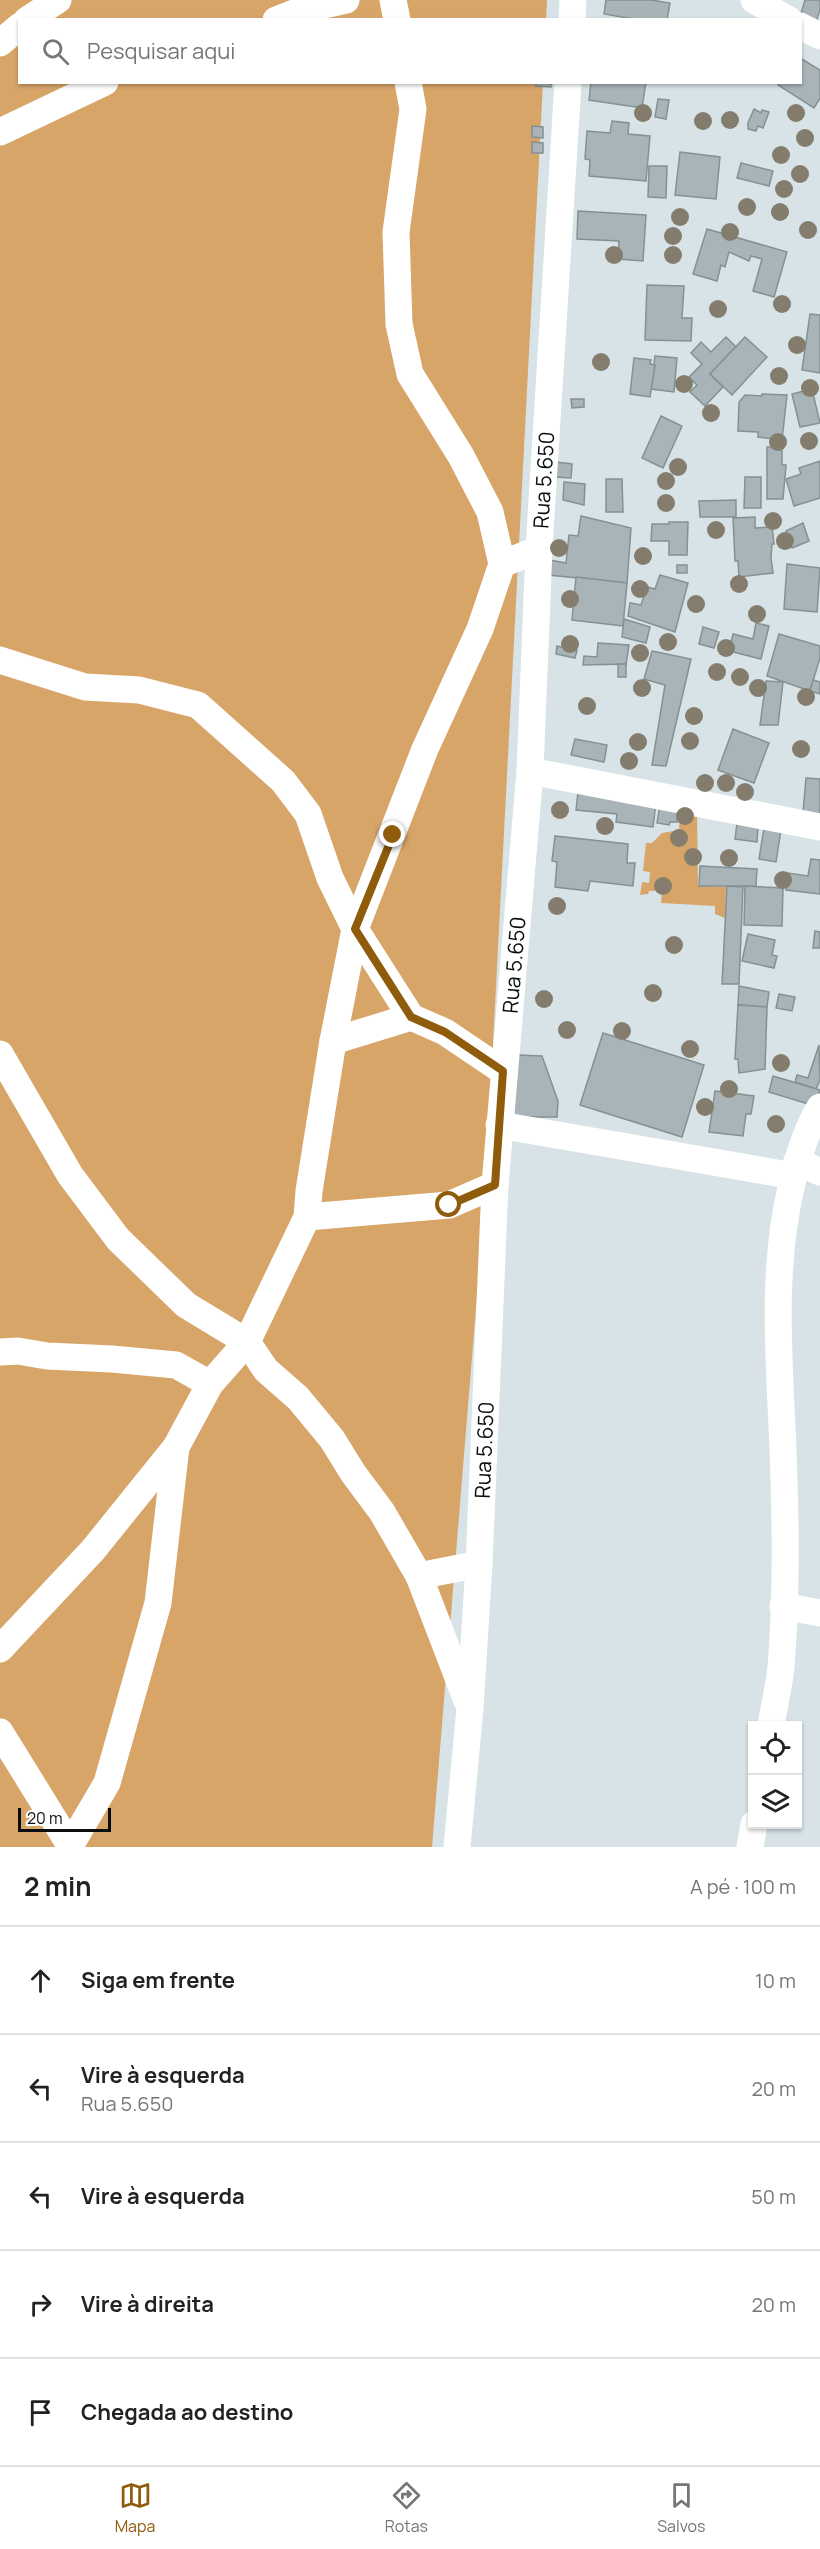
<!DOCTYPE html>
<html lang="pt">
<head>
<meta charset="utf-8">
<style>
  :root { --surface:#fff; --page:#f6f6f6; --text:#222; --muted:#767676; --line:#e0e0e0; --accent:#8f5c0c }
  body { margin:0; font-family:Manrope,sans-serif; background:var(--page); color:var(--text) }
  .controls { position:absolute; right:18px; bottom:18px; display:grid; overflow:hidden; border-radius:0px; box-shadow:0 2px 4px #0004 }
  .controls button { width:54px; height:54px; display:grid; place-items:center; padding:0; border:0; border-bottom:2px solid var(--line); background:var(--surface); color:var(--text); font:30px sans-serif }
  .scale { position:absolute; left:18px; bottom:15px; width:93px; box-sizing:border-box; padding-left:6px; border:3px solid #0a0e0f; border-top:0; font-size:16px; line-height:21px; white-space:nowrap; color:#0a0e0f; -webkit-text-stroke:4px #fff; paint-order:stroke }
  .stop { position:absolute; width:18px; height:18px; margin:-14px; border:4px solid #8f5c0c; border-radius:50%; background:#fff }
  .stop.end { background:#8f5c0c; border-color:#fff; box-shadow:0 2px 6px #0008 }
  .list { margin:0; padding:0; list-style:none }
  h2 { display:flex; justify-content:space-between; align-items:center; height:78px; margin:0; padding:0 24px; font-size:26px }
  h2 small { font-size:20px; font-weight:400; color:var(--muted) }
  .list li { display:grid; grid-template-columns:39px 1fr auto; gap:18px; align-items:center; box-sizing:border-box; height:108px; padding:0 24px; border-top:2px solid var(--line) }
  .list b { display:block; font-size:22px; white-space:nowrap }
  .list p { margin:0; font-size:20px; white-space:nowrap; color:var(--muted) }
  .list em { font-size:20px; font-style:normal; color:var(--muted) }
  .icon { flex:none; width:33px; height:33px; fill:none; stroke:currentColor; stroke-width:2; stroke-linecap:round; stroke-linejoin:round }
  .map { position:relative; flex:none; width:820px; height:1847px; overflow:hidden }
  .search { position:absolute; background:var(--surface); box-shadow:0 2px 4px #0004; left:18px; right:18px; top:18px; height:66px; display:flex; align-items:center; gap:15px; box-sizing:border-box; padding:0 21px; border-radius:0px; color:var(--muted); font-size:22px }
  .sheet { height:618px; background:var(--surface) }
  nav { display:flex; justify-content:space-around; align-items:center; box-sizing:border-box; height:84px; border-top:2px solid var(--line); background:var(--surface); font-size:16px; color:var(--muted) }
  nav a { display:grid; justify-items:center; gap:3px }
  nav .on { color:var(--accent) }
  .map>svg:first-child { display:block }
  .green { fill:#d8a569 }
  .building { fill:#a8b4b7; stroke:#859092; stroke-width:1.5 }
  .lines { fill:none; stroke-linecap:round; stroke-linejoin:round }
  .minor { stroke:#fff; stroke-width:27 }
  .tree { fill:#847d6d }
  .route { stroke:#8f5c0c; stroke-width:8 }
  .labels { text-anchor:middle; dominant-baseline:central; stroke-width:4.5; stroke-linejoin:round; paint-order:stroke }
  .street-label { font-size:21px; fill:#0a0e0f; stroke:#fff }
</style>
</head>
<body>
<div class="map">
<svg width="820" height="1847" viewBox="0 0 820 1847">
  <rect width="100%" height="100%" fill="#d7e3e6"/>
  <g class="green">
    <path d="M0,0H547L546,20H20V82L543,83L485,1198L432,1847H0Z"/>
    <path d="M680,808L697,811L698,886L726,887L725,918L715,914V906L661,903L662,891H649L648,894L640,895L642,882L649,883L650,872L643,871L646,843H652L662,833L679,830Z"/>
  </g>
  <g class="building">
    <path d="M606,0H651L670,3L667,20H639L604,14Z"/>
    <path d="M805,0H820V10L816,22L800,17Z"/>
    <path d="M800,58L820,70V98L814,108L778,85L779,82H800Z"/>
    <path d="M536,82H551V87L536,86Z"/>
    <path d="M591,82H646L642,108L589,100Z"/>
    <path d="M658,99L669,100L666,119L655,117Z"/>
    <path d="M754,109L761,113L762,110L769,112L763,128L758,126L756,131L748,129V123Z"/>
    <path d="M612,121L629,123L628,134L650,136L646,181L589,176L590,160L585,159L587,131L610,133Z"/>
    <path d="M532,126L543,127V138L532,137Z"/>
    <path d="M532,142L543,143V153H532Z"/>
    <path d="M680,152L720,157L716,199L675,195Z"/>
    <path d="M741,163L773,171L769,186L737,178Z"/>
    <path d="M649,166H667L666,198L648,197Z"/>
    <path d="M578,211L646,215L643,261L618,259L619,241L577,239Z"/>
    <path d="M707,229L787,252L774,297L753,291L762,259L751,256L749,261L729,252L725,267L721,265L717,281L693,274Z"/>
    <path d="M647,285L684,286L682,318H692L691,341L645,340Z"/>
    <path d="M810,314L820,315V373L802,370Z"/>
    <path d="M726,337L736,347L710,374L723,387L705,406L690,392L697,385L689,377L702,364L691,353L701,342L711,352Z"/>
    <path d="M745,337L767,357L732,395L710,374Z"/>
    <path d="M655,356L677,358L674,392L651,389Z"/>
    <path d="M634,358L651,360L650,364L655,365L650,397L630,394Z"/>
    <path d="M812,389L820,423L800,427L792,394Z"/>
    <path d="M762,394L787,395L782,440L758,437V432L738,431L739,402L745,395L762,396Z"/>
    <path d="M571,399H584V407L572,408Z"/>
    <path d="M661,416L682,426L663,468L642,458Z"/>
    <path d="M767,447H782V465H786L783,499H767Z"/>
    <path d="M820,461V498L794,506L786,479L801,474L799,468Z"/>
    <path d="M556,462L572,464L571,478L555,477Z"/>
    <path d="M745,477H761V508H744Z"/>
    <path d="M606,479H622L623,512H606Z"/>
    <path d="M564,482L585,484L584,505L563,500Z"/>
    <path d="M736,500V517H700L699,501Z"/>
    <path d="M581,516L631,528L627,583L548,575L549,560L566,563L569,535L578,536Z"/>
    <path d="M755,517V528L772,527L774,544H772L771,558L773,573L739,577L738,561H735L733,518Z"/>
    <path d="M669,522H688L687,555H669V541H651L652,524H669Z"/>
    <path d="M803,523L809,541L792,548L786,531Z"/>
    <path d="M787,564L820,568L817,612L784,609Z"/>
    <rect x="677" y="565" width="10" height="8"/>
    <path d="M660,575L688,583L675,632L628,616L630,603L641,605L647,587L655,589Z"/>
    <path d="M576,577L627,583L623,626L572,620Z"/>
    <path d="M624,619L650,627L646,643L622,637Z"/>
    <path d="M756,623L769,626L761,659L729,651L733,634L753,639Z"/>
    <path d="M703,627L719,632L714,648L699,644Z"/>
    <path d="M779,634L820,646V658L810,691L767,676Z"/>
    <path d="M598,643L629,645L626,664L583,665L584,656L597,657Z"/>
    <path d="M557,646L577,650L575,658L556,654Z"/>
    <path d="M652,651L691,659L666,766L652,765L665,685L644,679Z"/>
    <rect x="618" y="664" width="8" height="13"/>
    <path d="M813,680L820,682V694L810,691Z"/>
    <path d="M766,681L783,682L778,725H760Z"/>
    <path d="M733,729L769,743L754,783L718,770Z"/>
    <path d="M575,739L607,745L604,762L571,755Z"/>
    <path d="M806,778L820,779V814L803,812Z"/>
    <path d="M578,793L656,803L653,827L616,822L617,814L576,810Z"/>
    <path d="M660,804L679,807L677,822H670L669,825L657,823Z"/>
    <path d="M737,823L758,826L757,842L735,839Z"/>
    <path d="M764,828L781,830L776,862L759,859Z"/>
    <path d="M555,836L628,844L627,863H635L633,886L590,881L588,891L555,887L557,862L552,861Z"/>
    <path d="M811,859L820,860V894L786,890L788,873L808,876Z"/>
    <path d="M700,866L757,869L756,886H699Z"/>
    <path d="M727,886L743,887L739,984H722Z"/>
    <path d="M745,886L783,888L782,926L744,925Z"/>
    <path d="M815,931L820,932V948H813Z"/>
    <path d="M748,934L775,940L772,955L777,956L774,968L742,961Z"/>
    <path d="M739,986L769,992L767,1007L738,1005Z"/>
    <path d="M779,994L795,997L792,1011L776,1008Z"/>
    <path d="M738,1005L767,1007L765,1069L739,1073L738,1059H735Z"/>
    <path d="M603,1033L704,1065L682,1137L580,1105Z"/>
    <path d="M819,1045L820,1080L816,1089L795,1082L797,1075L808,1078Z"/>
    <path d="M517,1055L542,1056L558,1101L557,1117H508Z"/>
    <path d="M773,1076L820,1090L815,1106L769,1092Z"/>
    <path d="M715,1091L754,1096L751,1114H746L743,1136L709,1132Z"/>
  </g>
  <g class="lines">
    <g class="minor">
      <path d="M393,0L397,20"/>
      <path d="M754,0L789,20"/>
      <path d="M27,20L58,0"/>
      <path d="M276,20L302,10L346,0"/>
      <path d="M572,20L573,0"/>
      <path d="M800,26L820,36"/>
      <path d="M0,43L20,26"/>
      <path d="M408,82L413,109L396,232L399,324L410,374L461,456L490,512L502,564"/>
      <path d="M0,132L105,82"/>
      <path d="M0,660L85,687L139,690L198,705L283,781L308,814L330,878L355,929L411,1017L445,1032L503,1071"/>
      <path d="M530,771L820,827"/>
      <path d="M333,1041L411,1017"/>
      <path d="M0,1054L70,1175L118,1239L186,1305L247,1342L266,1370L298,1398L332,1439L353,1473L382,1512L419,1576L467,1701"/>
      <path d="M499,1125L794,1176"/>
      <path d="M797,1161L820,1172"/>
      <path d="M307,1217L449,1205L495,1185"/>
      <path d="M0,1352L18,1351L47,1356L112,1359L176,1365L210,1384"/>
      <path d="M419,1576L479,1564"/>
      <path d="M783,1606L820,1613"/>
      <path d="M0,1649L93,1550L176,1447L210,1384L247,1342L307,1217L309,1191L333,1041L355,929L425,749L480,629L502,564L539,549"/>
      <path d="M771,1726C774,1706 779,1687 781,1667C786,1606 786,1543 784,1481C782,1382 768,1282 792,1183C798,1157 806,1130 820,1107"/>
      <path d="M0,1732L71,1847"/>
      <path d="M70,1846L107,1783L158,1603L176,1447"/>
      <path id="s1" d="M457,1847L470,1708L479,1564L495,1185L530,771L539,549L568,82"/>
      <path d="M750,1847L754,1824"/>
    </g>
  </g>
  <g class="tree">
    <circle cx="643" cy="113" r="9"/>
    <circle cx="796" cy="113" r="9"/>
    <circle cx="730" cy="120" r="9"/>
    <circle cx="703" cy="121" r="9"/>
    <circle cx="805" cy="138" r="9"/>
    <circle cx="781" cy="155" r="9"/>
    <circle cx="800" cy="174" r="9"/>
    <circle cx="784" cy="189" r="9"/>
    <circle cx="747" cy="207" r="9"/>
    <circle cx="780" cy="212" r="9"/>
    <circle cx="680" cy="217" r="9"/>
    <circle cx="808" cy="230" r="9"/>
    <circle cx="730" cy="232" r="9"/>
    <circle cx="673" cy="236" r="9"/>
    <circle cx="614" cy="255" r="9"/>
    <circle cx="673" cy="255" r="9"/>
    <circle cx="782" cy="304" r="9"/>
    <circle cx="718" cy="309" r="9"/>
    <circle cx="797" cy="345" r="9"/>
    <circle cx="601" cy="362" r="9"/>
    <circle cx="779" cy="376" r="9"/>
    <circle cx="684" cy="384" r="9"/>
    <circle cx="810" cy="388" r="9"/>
    <circle cx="711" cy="413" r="9"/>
    <circle cx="809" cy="441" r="9"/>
    <circle cx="778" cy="442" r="9"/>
    <circle cx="678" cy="467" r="9"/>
    <circle cx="666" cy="481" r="9"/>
    <circle cx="666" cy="503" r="9"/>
    <circle cx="773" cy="521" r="9"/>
    <circle cx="716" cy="530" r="9"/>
    <circle cx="785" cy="541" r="9"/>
    <circle cx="559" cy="548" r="9"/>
    <circle cx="643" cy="556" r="9"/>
    <circle cx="739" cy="584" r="9"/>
    <circle cx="640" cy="589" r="9"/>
    <circle cx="570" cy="599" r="9"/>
    <circle cx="696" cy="604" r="9"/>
    <circle cx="757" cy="614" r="9"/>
    <circle cx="668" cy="642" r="9"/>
    <circle cx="570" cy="644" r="9"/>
    <circle cx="726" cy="648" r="9"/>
    <circle cx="640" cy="653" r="9"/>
    <circle cx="717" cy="672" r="9"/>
    <circle cx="740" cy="677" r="9"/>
    <circle cx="642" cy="688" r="9"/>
    <circle cx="758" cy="688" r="9"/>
    <circle cx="806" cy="697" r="9"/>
    <circle cx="587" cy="706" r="9"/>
    <circle cx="694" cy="716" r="9"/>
    <circle cx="690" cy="741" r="9"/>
    <circle cx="638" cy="742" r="9"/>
    <circle cx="801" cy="749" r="9"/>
    <circle cx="629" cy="761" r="9"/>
    <circle cx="705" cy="783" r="9"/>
    <circle cx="726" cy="783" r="9"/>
    <circle cx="745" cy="792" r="9"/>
    <circle cx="560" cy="810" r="9"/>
    <circle cx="685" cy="816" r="9"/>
    <circle cx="605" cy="826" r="9"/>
    <circle cx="679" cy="838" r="9"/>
    <circle cx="693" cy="857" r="9"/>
    <circle cx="729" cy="858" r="9"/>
    <circle cx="783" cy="880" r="9"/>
    <circle cx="663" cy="886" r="9"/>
    <circle cx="557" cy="906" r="9"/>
    <circle cx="674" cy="945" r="9"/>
    <circle cx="653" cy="993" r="9"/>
    <circle cx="544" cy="999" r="9"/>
    <circle cx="567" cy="1030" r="9"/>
    <circle cx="622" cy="1031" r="9"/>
    <circle cx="690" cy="1049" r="9"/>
    <circle cx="781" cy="1063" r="9"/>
    <circle cx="729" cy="1089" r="9"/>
    <circle cx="705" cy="1107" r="9"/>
    <circle cx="776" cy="1124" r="9"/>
  </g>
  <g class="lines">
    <path class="route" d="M393,835L355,929L411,1017L445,1032L503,1071L495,1185L449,1205"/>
  </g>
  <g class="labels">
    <g class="street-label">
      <text stroke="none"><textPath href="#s1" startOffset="1370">Rua 5.650</textPath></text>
      <text stroke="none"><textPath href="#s1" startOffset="884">Rua 5.650</textPath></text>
      <text stroke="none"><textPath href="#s1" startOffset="398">Rua 5.650</textPath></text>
    </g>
  </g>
</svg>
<div class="controls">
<button><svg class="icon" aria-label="locate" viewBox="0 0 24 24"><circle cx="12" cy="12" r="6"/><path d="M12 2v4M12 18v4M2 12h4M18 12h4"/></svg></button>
<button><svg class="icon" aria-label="layers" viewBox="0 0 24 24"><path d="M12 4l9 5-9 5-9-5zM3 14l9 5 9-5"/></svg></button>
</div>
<div class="scale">20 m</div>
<div class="stop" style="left:449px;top:1205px"></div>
<div class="stop end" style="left:393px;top:835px"></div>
<div class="search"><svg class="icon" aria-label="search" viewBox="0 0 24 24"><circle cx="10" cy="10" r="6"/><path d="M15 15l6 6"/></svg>Pesquisar aqui</div>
</div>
<section class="sheet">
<h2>2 min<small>A pé · 100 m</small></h2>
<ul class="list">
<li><svg class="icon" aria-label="ahead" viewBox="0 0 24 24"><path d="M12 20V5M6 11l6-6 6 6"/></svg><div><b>Siga em frente</b></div><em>10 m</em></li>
<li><svg class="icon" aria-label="left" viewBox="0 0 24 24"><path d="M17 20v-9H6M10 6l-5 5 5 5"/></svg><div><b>Vire à esquerda</b><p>Rua 5.650</p></div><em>20 m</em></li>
<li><svg class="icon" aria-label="left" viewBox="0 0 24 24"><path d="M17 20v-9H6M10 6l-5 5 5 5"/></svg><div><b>Vire à esquerda</b></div><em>50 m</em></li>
<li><svg class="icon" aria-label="right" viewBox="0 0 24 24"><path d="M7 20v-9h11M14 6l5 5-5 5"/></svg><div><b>Vire à direita</b></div><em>20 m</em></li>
<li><svg class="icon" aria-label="arrive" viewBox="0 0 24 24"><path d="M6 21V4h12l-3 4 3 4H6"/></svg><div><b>Chegada ao destino</b></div></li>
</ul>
</section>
<nav>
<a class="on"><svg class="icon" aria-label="map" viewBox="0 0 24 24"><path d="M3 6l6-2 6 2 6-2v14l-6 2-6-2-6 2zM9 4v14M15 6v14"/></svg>Mapa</a>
<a><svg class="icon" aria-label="directions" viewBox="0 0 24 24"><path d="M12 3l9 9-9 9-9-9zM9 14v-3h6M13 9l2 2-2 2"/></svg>Rotas</a>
<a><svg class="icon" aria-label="saved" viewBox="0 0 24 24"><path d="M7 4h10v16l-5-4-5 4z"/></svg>Salvos</a>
</nav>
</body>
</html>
